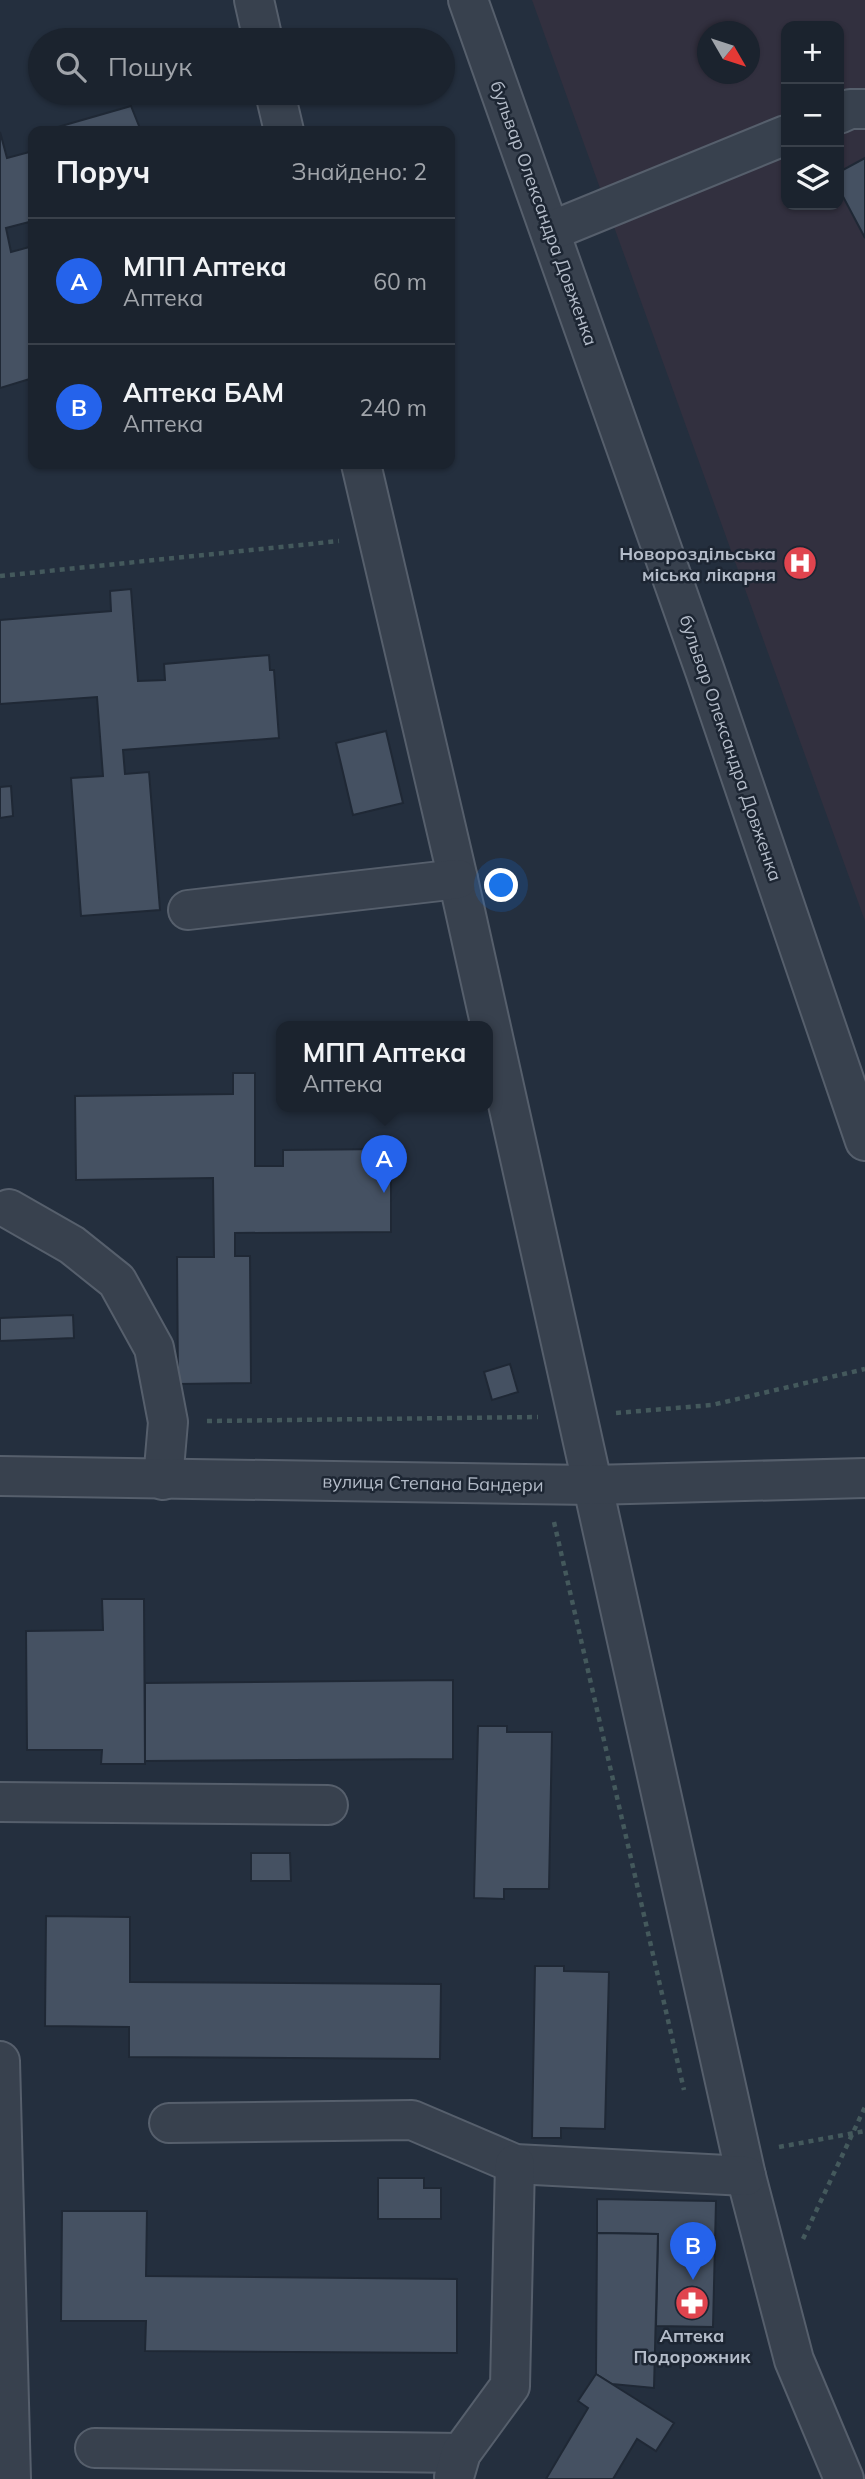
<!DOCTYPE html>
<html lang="uk">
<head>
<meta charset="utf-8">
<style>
  :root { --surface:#1b232e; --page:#242b36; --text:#f1f3f6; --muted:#a0a4aa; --line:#39404a; --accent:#2563eb }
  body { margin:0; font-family:Mulish,sans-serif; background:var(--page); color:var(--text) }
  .controls { position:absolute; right:21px; top:21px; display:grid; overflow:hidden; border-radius:14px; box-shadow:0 2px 5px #0004 }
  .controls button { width:63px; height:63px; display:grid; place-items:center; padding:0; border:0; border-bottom:2px solid var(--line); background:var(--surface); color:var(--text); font:35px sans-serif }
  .compass { position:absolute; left:697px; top:21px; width:63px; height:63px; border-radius:50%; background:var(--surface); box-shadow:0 2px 5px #0004; rotate:129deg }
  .you { position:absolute; left:502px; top:886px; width:24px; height:24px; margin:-18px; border:5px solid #fff; border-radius:50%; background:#1a73e8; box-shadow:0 0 0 10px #1a73e833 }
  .badge { display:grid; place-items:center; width:46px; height:46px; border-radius:50%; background:var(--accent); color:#fff; font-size:23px; font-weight:700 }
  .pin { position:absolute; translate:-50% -58px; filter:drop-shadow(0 2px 4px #0008) }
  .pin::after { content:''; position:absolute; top:37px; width:24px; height:21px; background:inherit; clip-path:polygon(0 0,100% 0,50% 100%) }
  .popup { position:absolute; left:276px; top:1021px; width:217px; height:91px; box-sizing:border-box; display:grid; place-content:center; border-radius:14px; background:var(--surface); filter:drop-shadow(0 2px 5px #0005); font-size:23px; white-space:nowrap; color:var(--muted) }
  .popup b { font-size:26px; color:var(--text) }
  .popup::after { content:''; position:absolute; left:50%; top:100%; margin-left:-14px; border:14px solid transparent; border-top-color:var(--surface) }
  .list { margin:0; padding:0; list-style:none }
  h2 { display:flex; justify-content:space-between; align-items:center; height:91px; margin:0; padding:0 28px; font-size:30px }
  h2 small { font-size:23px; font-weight:400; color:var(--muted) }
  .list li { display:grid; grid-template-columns:46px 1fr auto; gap:21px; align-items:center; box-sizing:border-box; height:126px; padding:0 28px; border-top:2px solid var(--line) }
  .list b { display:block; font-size:26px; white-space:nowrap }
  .list p { margin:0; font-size:23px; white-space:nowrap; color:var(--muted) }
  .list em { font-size:23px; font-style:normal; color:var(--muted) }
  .icon { flex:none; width:38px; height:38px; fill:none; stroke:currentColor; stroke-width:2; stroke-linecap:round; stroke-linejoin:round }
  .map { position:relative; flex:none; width:865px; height:2479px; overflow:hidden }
  .search { position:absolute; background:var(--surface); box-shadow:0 2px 5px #0004; left:28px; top:28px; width:427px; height:77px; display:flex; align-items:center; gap:18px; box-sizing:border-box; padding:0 24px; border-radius:38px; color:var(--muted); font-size:26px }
  .panel { position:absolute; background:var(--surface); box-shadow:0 2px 5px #0004; left:28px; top:126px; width:427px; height:343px; border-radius:14px }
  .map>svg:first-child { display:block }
  .medical { fill:#32303f; fill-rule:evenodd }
  .building { fill:#455162; stroke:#1f2835; stroke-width:2 }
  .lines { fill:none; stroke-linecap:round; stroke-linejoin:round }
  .minor-casing { stroke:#565f6c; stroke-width:42 }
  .path { stroke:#44595c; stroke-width:4.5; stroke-dasharray:5 5; stroke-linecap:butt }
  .minor { stroke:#38414e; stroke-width:38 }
  .labels { text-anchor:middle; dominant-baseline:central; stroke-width:5; stroke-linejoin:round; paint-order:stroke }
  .street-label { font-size:18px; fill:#b4bcc9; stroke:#1d2633 }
  .poi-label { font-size:18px; font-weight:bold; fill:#b4bcc9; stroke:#1d2633; text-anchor:end }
</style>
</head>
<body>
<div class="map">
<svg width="865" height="2479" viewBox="0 0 865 2479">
  <rect width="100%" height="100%" fill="#242f3e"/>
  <path class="medical" d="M532,0H865V921ZM786,26H839V205H786ZM708,32H750V74H708Z"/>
  <g class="building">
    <path d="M131,106L141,131H44Z"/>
    <path d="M0,132L7,158L33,151V221L6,228L11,252L33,246V378L0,388Z"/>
    <path d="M865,158V238L839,189V172Z"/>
    <path d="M131,589L138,681L165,680L164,664L269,655L270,670H274L279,738L123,750L125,774L149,772L160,910L81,916L71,778L103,776L97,697L0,704V620L111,611L110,591Z"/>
    <path d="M386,731L403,803L353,815L336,743Z"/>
    <path d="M11,786L13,816L0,818V787Z"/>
    <path d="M233,1073H255V1166H283V1150L388,1149V1164H391V1232L235,1233V1256H250L251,1383L178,1384L177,1257H214L213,1178L76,1180L75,1096L233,1094Z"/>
    <path d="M73,1315L74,1338L0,1341V1318Z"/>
    <path d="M510,1364L518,1392L492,1400L484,1372Z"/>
    <path d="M102,1599H144L145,1764H101L102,1750H27L26,1631L103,1630Z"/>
    <path d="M453,1680V1759L145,1761V1683Z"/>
    <path d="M478,1726H507V1732H552L549,1889H504V1899L474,1898Z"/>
    <path d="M251,1853H290L291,1881H251Z"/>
    <path d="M46,1916L130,1917V1982L441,1984L440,2059L129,2057V2027L45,2026Z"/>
    <path d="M535,1966H564V1971L609,1972L605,2129L561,2128V2138H532Z"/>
    <path d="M378,2178H424V2188H441V2219H378Z"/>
    <path d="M597,2199L716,2201L713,2327L656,2326L658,2234L597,2233Z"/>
    <path d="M62,2211H147L146,2276L457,2279V2353L145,2351L146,2321H61Z"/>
    <path d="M597,2233L658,2234L654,2388L612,2384L596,2374Z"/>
    <path d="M596,2374L674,2423L656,2451L637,2439L613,2479H546L588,2408L578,2401Z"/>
  </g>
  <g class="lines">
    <g class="minor-casing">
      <g id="minor">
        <path d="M254,0L263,40"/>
        <path d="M468,0L705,671L865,1141"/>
        <path d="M275,93L284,131"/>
        <path d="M839,114L850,109H865"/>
        <path d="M551,231L786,135"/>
        <path d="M361,464L458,879L746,2176L794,2360L844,2479"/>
        <path d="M188,910L458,879"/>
        <path d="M9,1209L72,1245L117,1281L154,1348L168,1422L163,1480"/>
        <path d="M0,1476L591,1485L865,1478"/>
        <path d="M0,1802L328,1805"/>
        <path d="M0,2061L11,2479"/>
        <path d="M169,2123L412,2120L515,2164L746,2176"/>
        <path d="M95,2448L461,2453"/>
        <path d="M454,2477L461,2453L510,2386L515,2164"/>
      </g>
    </g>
    <g class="path">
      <path d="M0,576L339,541"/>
      <path d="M616,1413L712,1405L865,1369"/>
      <path d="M207,1421L538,1417"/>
      <path d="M554,1522L684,2090"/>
      <path d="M779,2147L865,2131"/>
      <path d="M803,2239L865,2107"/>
    </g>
    <use href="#minor" class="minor"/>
  </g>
  <defs>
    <g id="hospital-disc" transform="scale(1.75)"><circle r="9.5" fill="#e0444e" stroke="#1d2633"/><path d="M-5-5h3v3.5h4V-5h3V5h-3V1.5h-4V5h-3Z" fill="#fff"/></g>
    <g id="pharmacy-disc" transform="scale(1.75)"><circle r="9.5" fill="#e0444e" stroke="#1d2633"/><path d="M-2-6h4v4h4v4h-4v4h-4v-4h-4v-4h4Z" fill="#fff"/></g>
  </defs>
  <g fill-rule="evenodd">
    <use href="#hospital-disc" x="800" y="563"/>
    <use href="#pharmacy-disc" x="692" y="2303"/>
  </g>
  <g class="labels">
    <g class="street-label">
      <text transform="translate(544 213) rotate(70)">бульвар Олександра Довженка</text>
      <text transform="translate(731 748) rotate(71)">бульвар Олександра Довженка</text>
      <text transform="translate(433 1483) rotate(1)">вулиця Степана Бандери</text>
    </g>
    <g class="poi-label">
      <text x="776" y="553">Новороздільська<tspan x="776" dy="21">міська лікарня</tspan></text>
      <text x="692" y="2335" text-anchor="middle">Аптека<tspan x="692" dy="21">Подорожник</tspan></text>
    </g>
  </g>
</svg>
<div class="controls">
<button>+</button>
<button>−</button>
<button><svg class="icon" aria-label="layers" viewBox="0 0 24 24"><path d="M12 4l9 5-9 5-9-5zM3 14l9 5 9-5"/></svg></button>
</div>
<svg class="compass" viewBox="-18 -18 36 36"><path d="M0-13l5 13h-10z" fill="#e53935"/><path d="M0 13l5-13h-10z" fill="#a0a4aa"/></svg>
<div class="you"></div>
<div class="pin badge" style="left:384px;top:1193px">A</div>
<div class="popup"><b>МПП Аптека</b>Аптека</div>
<div class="pin badge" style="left:693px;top:2280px">B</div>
<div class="search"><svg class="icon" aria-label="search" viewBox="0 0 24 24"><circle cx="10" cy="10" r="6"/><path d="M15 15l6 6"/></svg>Пошук</div>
<section class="panel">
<h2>Поруч<small>Знайдено: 2</small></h2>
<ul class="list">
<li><span class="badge">A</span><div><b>МПП Аптека</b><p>Аптека</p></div><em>60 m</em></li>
<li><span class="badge">B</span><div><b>Аптека БАМ</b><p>Аптека</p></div><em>240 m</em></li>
</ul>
</section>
</div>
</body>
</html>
